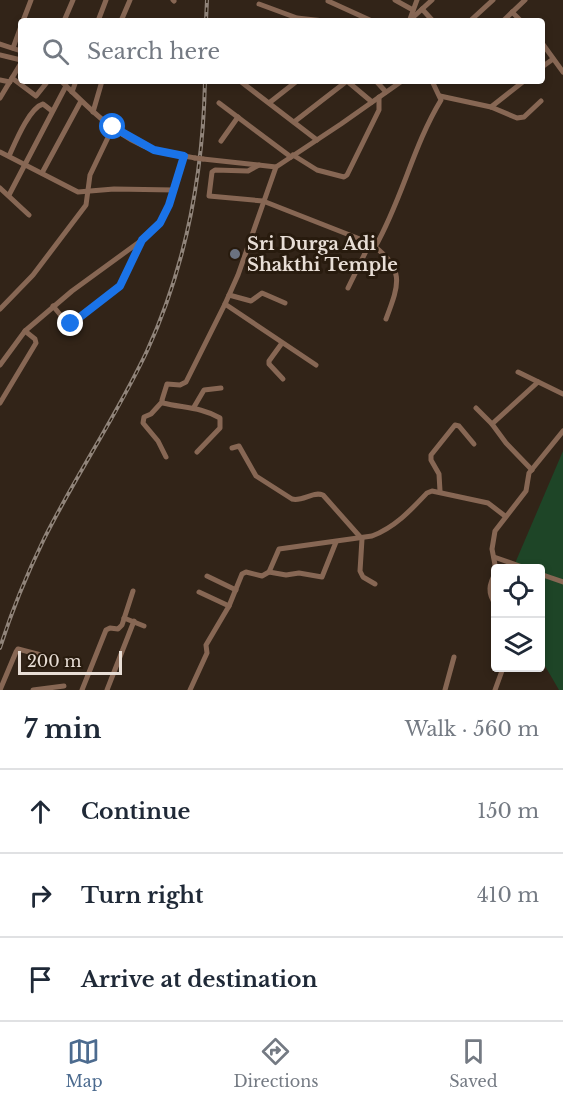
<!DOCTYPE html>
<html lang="en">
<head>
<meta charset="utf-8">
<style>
  :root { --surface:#fff; --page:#f6f6f7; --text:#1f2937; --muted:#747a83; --line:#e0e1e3; --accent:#4c6b8f }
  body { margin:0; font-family:"Libre Baskerville",serif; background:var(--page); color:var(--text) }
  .controls { position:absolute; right:18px; bottom:18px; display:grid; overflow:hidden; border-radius:6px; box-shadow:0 3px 9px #0003 }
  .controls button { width:54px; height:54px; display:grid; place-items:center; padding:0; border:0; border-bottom:2px solid var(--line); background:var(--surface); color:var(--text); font:30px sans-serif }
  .scale { position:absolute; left:18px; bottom:15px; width:104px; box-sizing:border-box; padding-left:6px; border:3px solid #e8ded6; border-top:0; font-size:16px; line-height:21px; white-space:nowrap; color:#e8ded6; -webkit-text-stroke:4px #281b0e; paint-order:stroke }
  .stop { position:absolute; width:18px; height:18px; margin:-14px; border:4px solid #1a73e8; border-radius:50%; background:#fff }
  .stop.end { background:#1a73e8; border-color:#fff; box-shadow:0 2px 6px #0008 }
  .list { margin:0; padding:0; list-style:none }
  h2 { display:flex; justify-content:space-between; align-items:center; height:78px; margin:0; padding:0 24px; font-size:26px }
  h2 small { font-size:20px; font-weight:400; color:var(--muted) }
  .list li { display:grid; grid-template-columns:39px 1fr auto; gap:18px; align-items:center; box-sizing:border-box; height:84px; padding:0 24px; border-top:2px solid var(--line) }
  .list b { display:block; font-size:22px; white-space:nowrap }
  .list em { font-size:20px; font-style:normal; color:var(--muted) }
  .icon { flex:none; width:33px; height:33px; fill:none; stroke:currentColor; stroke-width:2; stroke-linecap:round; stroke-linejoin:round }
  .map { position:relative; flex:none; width:563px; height:690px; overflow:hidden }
  .search { position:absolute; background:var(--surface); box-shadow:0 3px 9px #0003; left:18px; right:18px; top:18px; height:66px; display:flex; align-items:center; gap:15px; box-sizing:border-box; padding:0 21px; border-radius:6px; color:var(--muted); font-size:22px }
  .sheet { height:330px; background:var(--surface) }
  nav { display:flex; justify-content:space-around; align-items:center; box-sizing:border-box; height:84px; border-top:2px solid var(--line); background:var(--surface); font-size:16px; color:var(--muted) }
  nav a { display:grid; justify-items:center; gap:3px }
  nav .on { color:var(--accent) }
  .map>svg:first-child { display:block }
  .green { fill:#1e4527 }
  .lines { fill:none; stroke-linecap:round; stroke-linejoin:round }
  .minor { stroke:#876754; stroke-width:5 }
  .rail-casing { stroke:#90847a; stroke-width:4 }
  .rail { stroke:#281b0e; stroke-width:1.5; stroke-dasharray:4.5; stroke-linecap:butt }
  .minor-bridge { stroke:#876754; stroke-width:5 }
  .route { stroke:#1a73e8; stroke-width:8 }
  .worship-dot { fill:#6b7280; stroke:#281b0e; stroke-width:2 }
  .labels { text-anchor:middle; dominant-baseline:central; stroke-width:6; stroke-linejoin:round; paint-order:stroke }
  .poi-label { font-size:18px; font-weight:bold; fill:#e8ded6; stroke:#281b0e; text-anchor:start }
</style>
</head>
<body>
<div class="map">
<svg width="563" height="690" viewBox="0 0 563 690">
  <rect width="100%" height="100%" fill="#322418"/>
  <path class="green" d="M563,451V690H559L541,659L540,568H513Z"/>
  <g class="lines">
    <g class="minor">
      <path d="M173,0L174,1"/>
      <path d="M395,0L413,10"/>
      <path d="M328,1L372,21"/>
      <path d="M259,4L297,18L324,21"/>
      <path d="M422,9L433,21"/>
      <path d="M512,12L521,21"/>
      <path d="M410,19L417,0"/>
      <path d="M23,21L31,0"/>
      <path d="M64,21L73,0"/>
      <path d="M98,21L106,0"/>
      <path d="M121,21L130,0"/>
      <path d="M409,21L432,0"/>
      <path d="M470,21L493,0"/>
      <path d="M503,21L525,0"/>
      <path d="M542,43L563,72"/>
      <path d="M0,44L21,51"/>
      <path d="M13,48L21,26"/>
      <path d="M0,55L21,60"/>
      <path d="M542,67L553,59"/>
      <path d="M12,78L36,96L48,81"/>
      <path d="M0,80L10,82"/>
      <path d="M61,81C88,107 117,138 154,150C167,154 182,155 195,158"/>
      <path d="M240,81L317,140"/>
      <path d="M347,81L372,102"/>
      <path d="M376,81L386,92"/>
      <path d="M72,92L76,81"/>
      <path d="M440,96L491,107L517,118L524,117L541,101"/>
      <path d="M0,98L21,63"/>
      <path d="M219,103L291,157"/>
      <path d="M269,103L297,81"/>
      <path d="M491,107L524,81"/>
      <path d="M93,112L102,81"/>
      <path d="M294,122L347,81"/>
      <path d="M221,141L238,117"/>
      <path d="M0,152L78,192L114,189L174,190"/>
      <path d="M293,155L317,170L344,177L347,175L379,110V97"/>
      <path d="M9,156C15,143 29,108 43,104L52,111"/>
      <path d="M203,159L276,167L341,124L402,81"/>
      <path d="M259,165L248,171L215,170L212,172L209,196L263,201L370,243C405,269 400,282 386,319"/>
      <path d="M42,173L81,101"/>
      <path d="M0,188L29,215"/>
      <path d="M9,195L66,86"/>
      <path d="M375,247C402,200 413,146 441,100L432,81"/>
      <path d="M348,288L370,243"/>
      <path d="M229,295L251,301L262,293L285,303"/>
      <path d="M225,304L316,365"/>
      <path d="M53,306L68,324H71L120,286L142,241"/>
      <path d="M0,309L33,275L86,205L90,175L113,127"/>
      <path d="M282,343L269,361V364L283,379"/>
      <path d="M0,365L25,331L72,291L142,240L160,223L169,205L184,156"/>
      <path d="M518,372L563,394"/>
      <path d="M162,402L151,414L144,417L143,423L158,441L166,457"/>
      <path d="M0,403L36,343L35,339L25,331"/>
      <path d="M194,407L204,390L221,388"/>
      <path d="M476,408L492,424L506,443L532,470"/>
      <path d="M492,424L538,382"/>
      <path d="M232,448L239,446L256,476L292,499C303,502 312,491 323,495L362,539L360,571L363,577L375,584"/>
      <path d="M197,452L220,428V418C201,407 183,408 163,403L162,400L167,384L180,385L186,382L225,304L238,275L276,167"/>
      <path d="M440,491L439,474L431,460V455L455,425L459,426L474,444"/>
      <path d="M494,557L525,568"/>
      <path d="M496,570L492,549L495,531L526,491L529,473L563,431"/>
      <path d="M269,572L286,575L299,573L322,577L336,542"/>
      <path d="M496,572C489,584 487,593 496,605"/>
      <path d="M540,574L563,582"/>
      <path d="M207,576L236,590"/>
      <path d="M199,592L229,606"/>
      <path d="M124,618L144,626"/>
      <path d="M0,690L16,652L18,649L41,655"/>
      <path d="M33,690L64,686"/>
      <path d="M82,690L106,630L110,628L118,629L122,625L133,591"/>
      <path d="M107,690L134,621"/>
      <path d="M190,690L207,653L206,645L229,606L242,574L246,572L262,576L269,572L279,549L372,536C395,527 410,511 427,493L432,491L488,503L505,516"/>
      <path d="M445,690L454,657"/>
      <path d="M495,690L503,668"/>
    </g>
    <g class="rail-casing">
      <g id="rail">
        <path d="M206,21L207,0"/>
        <path d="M0,648C12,610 27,574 44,539C76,475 117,415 147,351C186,266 203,174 205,81"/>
      </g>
    </g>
    <use href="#rail" class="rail"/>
    <path class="minor-bridge" d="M195,158L203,159"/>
  </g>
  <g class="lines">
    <path class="route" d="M71,324L120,286L142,240L160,223L169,205L184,156L154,150L113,127"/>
  </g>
  <circle class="worship-dot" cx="235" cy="254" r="6"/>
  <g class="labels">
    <g class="poi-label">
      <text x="247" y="244">Sri Durga Adi<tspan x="247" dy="21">Shakthi Temple</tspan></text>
    </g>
  </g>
</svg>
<div class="controls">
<button><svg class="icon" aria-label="locate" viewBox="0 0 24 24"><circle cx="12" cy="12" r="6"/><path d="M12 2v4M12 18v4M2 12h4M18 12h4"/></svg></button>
<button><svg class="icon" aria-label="layers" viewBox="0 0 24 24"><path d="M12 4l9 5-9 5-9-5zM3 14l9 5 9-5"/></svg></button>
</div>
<div class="scale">200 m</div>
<div class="stop" style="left:113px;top:127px"></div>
<div class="stop end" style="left:71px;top:324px"></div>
<div class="search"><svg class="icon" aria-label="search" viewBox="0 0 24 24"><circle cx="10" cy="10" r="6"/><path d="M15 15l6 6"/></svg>Search here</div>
</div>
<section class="sheet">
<h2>7 min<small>Walk · 560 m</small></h2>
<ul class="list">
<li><svg class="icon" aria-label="ahead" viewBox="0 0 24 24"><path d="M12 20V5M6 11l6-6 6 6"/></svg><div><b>Continue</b></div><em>150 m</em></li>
<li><svg class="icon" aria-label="right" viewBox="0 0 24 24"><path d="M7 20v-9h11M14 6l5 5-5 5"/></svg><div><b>Turn right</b></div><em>410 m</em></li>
<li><svg class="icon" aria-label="arrive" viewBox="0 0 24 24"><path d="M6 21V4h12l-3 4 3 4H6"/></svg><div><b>Arrive at destination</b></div></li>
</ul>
</section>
<nav>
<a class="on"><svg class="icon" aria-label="map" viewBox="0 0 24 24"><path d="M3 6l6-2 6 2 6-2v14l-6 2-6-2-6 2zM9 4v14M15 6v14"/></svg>Map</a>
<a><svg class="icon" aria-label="directions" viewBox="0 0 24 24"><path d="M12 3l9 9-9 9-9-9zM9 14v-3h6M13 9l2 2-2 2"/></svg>Directions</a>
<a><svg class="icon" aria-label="saved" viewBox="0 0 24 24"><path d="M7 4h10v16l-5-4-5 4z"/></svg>Saved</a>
</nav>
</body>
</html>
